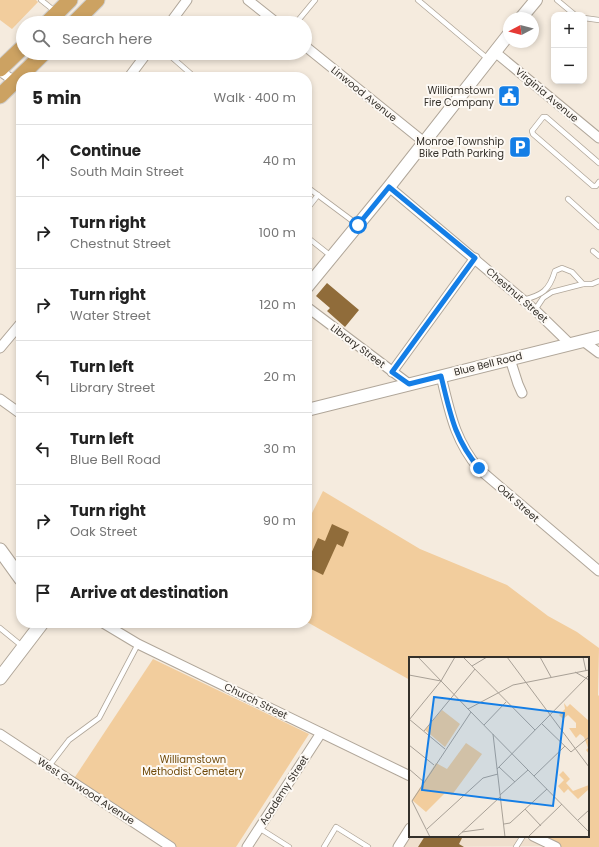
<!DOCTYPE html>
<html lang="en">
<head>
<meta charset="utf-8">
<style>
  :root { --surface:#fff; --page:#f2f2f2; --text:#222; --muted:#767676; --line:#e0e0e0 }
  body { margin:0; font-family:Poppins,sans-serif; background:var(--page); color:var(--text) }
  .controls { position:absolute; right:12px; top:12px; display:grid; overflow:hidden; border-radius:8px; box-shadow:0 2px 6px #0003 }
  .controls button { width:36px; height:36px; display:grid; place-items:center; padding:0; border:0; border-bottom:1px solid var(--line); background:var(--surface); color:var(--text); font:20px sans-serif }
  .compass { position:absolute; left:503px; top:12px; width:36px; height:36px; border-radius:50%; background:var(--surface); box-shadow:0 2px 6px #0003; rotate:263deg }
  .stop { position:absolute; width:12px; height:12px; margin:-9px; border:3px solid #147ee6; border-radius:50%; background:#fff }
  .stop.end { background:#147ee6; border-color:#fff; box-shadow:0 1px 4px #0008 }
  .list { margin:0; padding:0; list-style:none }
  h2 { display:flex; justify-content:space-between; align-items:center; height:52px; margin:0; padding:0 16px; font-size:17px }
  h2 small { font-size:13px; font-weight:400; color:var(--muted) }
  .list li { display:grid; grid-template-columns:26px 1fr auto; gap:12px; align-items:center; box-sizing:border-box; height:72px; padding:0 16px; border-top:1px solid var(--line) }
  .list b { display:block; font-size:15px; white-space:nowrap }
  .list p { margin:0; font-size:13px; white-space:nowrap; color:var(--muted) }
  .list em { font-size:13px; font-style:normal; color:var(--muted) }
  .icon { flex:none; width:22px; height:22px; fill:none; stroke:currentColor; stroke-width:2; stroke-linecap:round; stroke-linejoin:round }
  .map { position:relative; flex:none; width:599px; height:847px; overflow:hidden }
  .search { position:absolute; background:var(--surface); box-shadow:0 2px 6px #0003; left:16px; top:16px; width:296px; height:44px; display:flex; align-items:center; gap:10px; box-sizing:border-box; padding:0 14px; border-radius:22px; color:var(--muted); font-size:15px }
  .panel { position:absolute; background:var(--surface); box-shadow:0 2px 6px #0003; left:16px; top:72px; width:296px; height:556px; border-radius:16px }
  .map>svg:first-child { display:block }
  .built { fill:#efdfcd }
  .green { fill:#f2cd9d }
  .building { fill:#906c3a }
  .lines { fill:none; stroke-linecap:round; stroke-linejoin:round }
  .service-casing { stroke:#b0a699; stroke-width:6 }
  .minor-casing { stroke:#b0a699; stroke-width:11 }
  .tertiary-casing { stroke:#b0a699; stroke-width:14 }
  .secondary-casing { stroke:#b0a699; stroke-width:15 }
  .trunk-casing { stroke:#cecdcc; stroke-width:17 }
  .service { stroke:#fff; stroke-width:4.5 }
  .minor { stroke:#fff; stroke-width:9 }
  .tertiary { stroke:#fff; stroke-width:12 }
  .secondary { stroke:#fff; stroke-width:13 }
  .trunk { stroke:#cca262; stroke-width:15 }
  .route { stroke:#147ee6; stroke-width:5 }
  .labels { text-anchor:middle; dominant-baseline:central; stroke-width:4; stroke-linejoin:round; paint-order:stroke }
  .poi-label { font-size:10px; fill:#34302a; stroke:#fdf9f4; text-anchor:end }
  .street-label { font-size:10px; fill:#34302a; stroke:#fdf9f4 }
  .park-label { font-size:10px; fill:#704a0a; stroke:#fdf9f4 }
  .inset-road { fill:none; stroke:#a8a096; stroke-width:1 }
  .view { fill:#147ee6; fill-opacity:0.15; stroke:#147ee6; stroke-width:2 }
  .inset-edge { fill:none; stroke:#34302a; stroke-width:2 }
</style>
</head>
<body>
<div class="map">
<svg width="599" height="847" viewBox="0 0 599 847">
  <rect width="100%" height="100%" fill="#f5ebde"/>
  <path class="built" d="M410,836H521L542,846L403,847Z"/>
  <g class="green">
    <path d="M0,0H36L38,2L12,29L0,20Z"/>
    <path d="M323,491L420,549L507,585L548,616L577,632L599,648L598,695L599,696V847H555L532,836H588V658H410V680L307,622V523Z"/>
    <path d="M153,659L309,734L236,847H175L73,780Z"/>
  </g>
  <g class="building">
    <path d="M327,283L359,310L345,327L327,311L330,308L316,296Z"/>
    <path d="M332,524L349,532L343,547L337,544L323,575L307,567V563L318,538L325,541Z"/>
    <path d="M425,836H463L459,844L464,847H418Z"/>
  </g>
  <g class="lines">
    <g class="service-casing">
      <g id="service">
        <path d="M41,0L56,12"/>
        <path d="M418,0L488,59"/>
        <path d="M557,0L575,15"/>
        <path d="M584,18L599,20"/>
        <path d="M296,23L315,0"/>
        <path d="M167,53L191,74"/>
        <path d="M599,163L546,117H543L532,131L533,134L593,186H596L599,182"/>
        <path d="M307,187L358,225"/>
        <path d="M568,199L599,227"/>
        <path d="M307,209L318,195"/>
        <path d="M307,237L331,256"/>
        <path d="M593,251L599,256"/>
        <path d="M523,300C542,295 549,291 555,271L562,268L572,272L583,284H592L599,281"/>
        <path d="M535,310L543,298L552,292L583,284"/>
        <path d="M0,628L22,646"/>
        <path d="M49,766L69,740L99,718L138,644"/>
        <path d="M259,828L289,847"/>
        <path d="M324,847L336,827L368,847"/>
        <path d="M516,847L523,836"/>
      </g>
    </g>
    <g class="minor-casing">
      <g id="minor">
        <path d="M248,0L277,23"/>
        <path d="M170,23L187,0"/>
        <path d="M305,46L424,142"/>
        <path d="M495,52L599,138"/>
        <path d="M0,71L21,86"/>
        <path d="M129,77L147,53"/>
        <path d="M389,187L535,310L570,344"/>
        <path d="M307,307L409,384"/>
        <path d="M583,341L599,353"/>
        <path d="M0,348L21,323"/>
        <path d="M510,359L518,384L522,393"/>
        <path d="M392,372L475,258"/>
        <path d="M441,376C450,412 454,439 479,469L599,571"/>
        <path d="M0,399L21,414"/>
        <path d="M103,623L138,644L410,776"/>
        <path d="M0,734L171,847"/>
        <path d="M533,836L556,847"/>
        <path d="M247,847L321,733"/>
        <path d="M398,847L410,828"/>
      </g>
    </g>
    <g class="tertiary-casing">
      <g id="tertiary">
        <path d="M521,18L536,0"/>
        <path d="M307,287L389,187L509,34"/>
        <path d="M307,410L599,337"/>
      </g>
    </g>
    <g class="secondary-casing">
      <g id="secondary">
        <path d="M0,550L21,579"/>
        <path d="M0,678L42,623"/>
      </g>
    </g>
    <g class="trunk-casing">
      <g id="trunk">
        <path d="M47,23L70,0"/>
        <path d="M74,23L97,0"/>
        <path d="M0,69L23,47"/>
        <path d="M0,96L44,53"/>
      </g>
    </g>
    <use href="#service" class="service"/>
    <use href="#minor" class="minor"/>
    <use href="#tertiary" class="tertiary"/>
    <use href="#secondary" class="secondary"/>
    <use href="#trunk" class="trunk"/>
  </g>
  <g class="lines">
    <path class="route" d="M358,225L389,187L475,258L392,372L409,384L441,376C450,412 454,439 479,468"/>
  </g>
  <defs>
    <g id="civic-square" transform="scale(1.15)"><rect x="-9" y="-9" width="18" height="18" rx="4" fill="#147ee6" stroke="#fdf9f4"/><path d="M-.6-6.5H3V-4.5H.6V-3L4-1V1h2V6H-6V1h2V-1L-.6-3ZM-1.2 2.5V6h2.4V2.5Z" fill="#fff"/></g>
    <g id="parking-square" transform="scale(1.15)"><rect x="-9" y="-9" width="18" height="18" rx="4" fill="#147ee6" stroke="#fdf9f4"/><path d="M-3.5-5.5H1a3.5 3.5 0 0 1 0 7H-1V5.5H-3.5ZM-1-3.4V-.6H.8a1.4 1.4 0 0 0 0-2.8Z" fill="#fff"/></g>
  </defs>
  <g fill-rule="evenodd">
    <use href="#civic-square" x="509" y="96"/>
    <use href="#parking-square" x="520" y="147"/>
  </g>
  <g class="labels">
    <g class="poi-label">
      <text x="494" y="90">Williamstown<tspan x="494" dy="12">Fire Company</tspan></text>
      <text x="504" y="141">Monroe Township<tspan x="504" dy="12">Bike Path Parking</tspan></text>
    </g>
    <g class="street-label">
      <text transform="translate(364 94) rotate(39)">Linwood Avenue</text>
      <text transform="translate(547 95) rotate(40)">Virginia Avenue</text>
      <text transform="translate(517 295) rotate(41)">Chestnut Street</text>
      <text transform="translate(358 346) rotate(37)">Library Street</text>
      <text transform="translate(488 364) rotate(-14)">Blue Bell Road</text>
      <text transform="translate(518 503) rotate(41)">Oak Street</text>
      <text transform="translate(256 701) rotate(26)">Church Street</text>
      <text transform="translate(284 790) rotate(-57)">Academy Street</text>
      <text transform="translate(86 791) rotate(33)">West Garwood Avenue</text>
    </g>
    <g class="park-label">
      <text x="193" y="759">Williamstown<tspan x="193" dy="12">Methodist Cemetery</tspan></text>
    </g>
  </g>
  <g transform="translate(409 657)">
    <rect width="180" height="180" fill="#f5ebde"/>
    <path d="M155,46L158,50L161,47L180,64V97L177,93L179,91L175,80L171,77L167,81L160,71H167V66L159,58L154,62L150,58L156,52ZM33,53L51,67L36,90L16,73ZM57,86L73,97L43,138L37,135L17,155L3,143L27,106L38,112ZM154,114L161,122L157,126L164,134L180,128V132L169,142L159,132L155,136L149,129L155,123L150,118Z" fill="#f2cd9d"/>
    <path class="inset-road" d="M9,0L59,52L104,28L180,13M54,0L126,73M98,0L180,110M131,0L142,20M174,0L177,14M63,9L78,0M166,15L180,23M0,18L32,24L46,0M59,52L180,175M0,62L36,92M0,63L32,24M133,67L162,95L180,80M75,68L97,45M15,74L66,12M84,77L96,180M0,88L25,108M90,110L106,125M0,112L15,125M88,112L180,18M125,119L156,89M91,138L119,113M116,152L132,169M169,163L180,153M95,167L101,166L138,132M18,172L74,121L89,117M53,175L75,172M21,180L3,144L62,55M48,180L91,140M119,180L153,147"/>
    <path class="view" d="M25,40L155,56L144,149L13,133Z"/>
    <rect width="180" height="180" class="inset-edge"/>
  </g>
</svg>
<div class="controls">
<button>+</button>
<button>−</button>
</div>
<svg class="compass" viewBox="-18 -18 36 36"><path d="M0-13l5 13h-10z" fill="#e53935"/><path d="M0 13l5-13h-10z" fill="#767676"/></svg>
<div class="stop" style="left:358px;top:225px"></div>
<div class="stop end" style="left:479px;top:468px"></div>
<div class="search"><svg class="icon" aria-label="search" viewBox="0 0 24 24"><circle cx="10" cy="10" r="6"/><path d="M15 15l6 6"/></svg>Search here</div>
<section class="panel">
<h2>5 min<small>Walk · 400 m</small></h2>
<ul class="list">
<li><svg class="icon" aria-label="ahead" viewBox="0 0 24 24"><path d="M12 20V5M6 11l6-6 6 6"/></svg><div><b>Continue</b><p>South Main Street</p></div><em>40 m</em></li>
<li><svg class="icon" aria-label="right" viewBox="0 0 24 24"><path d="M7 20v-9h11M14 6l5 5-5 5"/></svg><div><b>Turn right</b><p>Chestnut Street</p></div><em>100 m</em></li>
<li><svg class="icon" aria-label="right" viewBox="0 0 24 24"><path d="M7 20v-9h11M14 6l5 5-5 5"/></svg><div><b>Turn right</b><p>Water Street</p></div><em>120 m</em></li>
<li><svg class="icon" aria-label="left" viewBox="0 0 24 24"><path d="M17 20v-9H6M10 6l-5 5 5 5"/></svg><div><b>Turn left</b><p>Library Street</p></div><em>20 m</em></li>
<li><svg class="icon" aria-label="left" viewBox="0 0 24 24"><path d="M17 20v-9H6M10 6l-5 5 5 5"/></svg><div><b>Turn left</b><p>Blue Bell Road</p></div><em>30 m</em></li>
<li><svg class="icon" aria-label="right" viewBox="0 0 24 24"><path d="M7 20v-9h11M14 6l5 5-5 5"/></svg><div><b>Turn right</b><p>Oak Street</p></div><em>90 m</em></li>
<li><svg class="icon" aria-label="arrive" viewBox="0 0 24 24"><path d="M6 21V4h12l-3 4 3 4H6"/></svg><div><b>Arrive at destination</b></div></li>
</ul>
</section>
</div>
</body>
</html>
